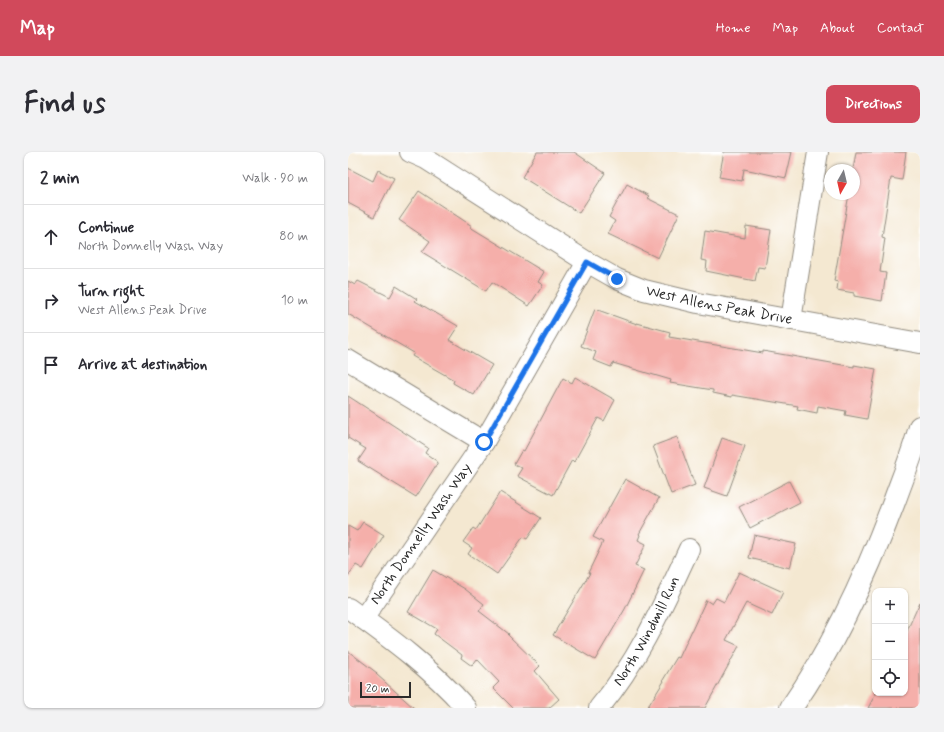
<!DOCTYPE html>
<html lang="en">
<head>
<meta charset="utf-8">
<style>
  :root { --surface:#fff; --page:#f2f2f3; --text:#2b2b33; --muted:#7c7c81; --line:#e1e1e2; --accent:#d1495b }
  body { margin:0; font-family:Mynerve,sans-serif; background:var(--page); color:var(--text) }
  .controls { position:absolute; right:12px; bottom:12px; display:grid; overflow:hidden; border-radius:8px; box-shadow:0 1px 3px #0004 }
  .controls button { width:36px; height:36px; display:grid; place-items:center; padding:0; border:0; border-bottom:1px solid var(--line); background:var(--surface); color:var(--text); font:20px sans-serif }
  .compass { position:absolute; left:476px; top:12px; width:36px; height:36px; border-radius:50%; background:var(--surface); box-shadow:0 1px 3px #0004; rotate:188deg }
  .scale { position:absolute; left:12px; bottom:10px; width:51px; box-sizing:border-box; padding-left:4px; border:2px solid #2b2b2b; border-top:0; font-size:11px; line-height:14px; white-space:nowrap; color:#2b2b2b; -webkit-text-stroke:3px #fff; paint-order:stroke }
  .stop { position:absolute; width:12px; height:12px; margin:-9px; border:3px solid #1a73e8; border-radius:50%; background:#fff }
  .stop.end { background:#1a73e8; border-color:#fff; box-shadow:0 1px 4px #0008 }
  .list { margin:0; padding:0; list-style:none }
  h2 { display:flex; justify-content:space-between; align-items:center; height:52px; margin:0; padding:0 16px; font-size:17px }
  h2 small { font-size:13px; font-weight:400; color:var(--muted) }
  .list li { display:grid; grid-template-columns:26px 1fr auto; gap:12px; align-items:center; box-sizing:border-box; height:64px; padding:0 16px; border-top:1px solid var(--line) }
  .list b { display:block; font-size:15px; white-space:nowrap }
  .list p { margin:0; font-size:13px; white-space:nowrap; color:var(--muted) }
  .list em { font-size:13px; font-style:normal; color:var(--muted) }
  .icon { flex:none; width:22px; height:22px; fill:none; stroke:currentColor; stroke-width:2; stroke-linecap:round; stroke-linejoin:round }
  .map { position:relative; flex:none; width:572px; height:556px; overflow:hidden; border-radius:8px }
  header { display:flex; align-items:center; gap:24px; box-sizing:border-box; height:56px; padding:0 20px; background:var(--accent); color:#fff }
  header strong { font-size:19px }
  nav { display:flex; gap:22px; margin-inline-start:auto; font-size:14px }
  .intro { display:flex; align-items:center; justify-content:space-between; box-sizing:border-box; height:96px; padding:0 24px }
  h1 { margin:0; font-size:28px }
  .button { padding:10px 18px; border-radius:8px; background:var(--accent); color:#fff; font-size:14px; font-weight:700 }
  main { display:flex; gap:24px; padding:0 24px }
  aside { flex:1; background:var(--surface); border-radius:8px; box-shadow:0 1px 3px #0004 }
  .map>svg:first-child { display:block }
  .building { fill:#f5afaa }
  .lines { fill:none; stroke-linecap:round; stroke-linejoin:round }
  .minor-casing { stroke:#908a7e; stroke-width:22 }
  .tertiary-casing { stroke:#908a7e; stroke-width:24 }
  .minor { stroke:#fff; stroke-width:20 }
  .tertiary { stroke:#fff; stroke-width:22 }
  .route { stroke:#1a73e8; stroke-width:5 }
  .labels { text-anchor:middle; dominant-baseline:central; stroke-width:3; stroke-linejoin:round; paint-order:stroke }
  .street-label { font-size:15px; fill:#2b2b2b; stroke:#fff }
</style>
</head>
<body>
<header>
<strong>Map</strong>
<nav><a>Home</a><a>Map</a><a>About</a><a>Contact</a></nav>
</header>
<div class="intro"><h1>Find us</h1><a class="button">Directions</a></div>
<main>
<aside>
<h2>2 min<small>Walk · 90 m</small></h2>
<ul class="list">
<li><svg class="icon" aria-label="ahead" viewBox="0 0 24 24"><path d="M12 20V5M6 11l6-6 6 6"/></svg><div><b>Continue</b><p>North Donnelly Wash Way</p></div><em>80 m</em></li>
<li><svg class="icon" aria-label="right" viewBox="0 0 24 24"><path d="M7 20v-9h11M14 6l5 5-5 5"/></svg><div><b>Turn right</b><p>West Allens Peak Drive</p></div><em>10 m</em></li>
<li><svg class="icon" aria-label="arrive" viewBox="0 0 24 24"><path d="M6 21V4h12l-3 4 3 4H6"/></svg><div><b>Arrive at destination</b></div></li>
</ul>
</aside>
<div class="map">
<svg width="572" height="556" viewBox="0 0 572 556">
  <rect width="100%" height="100%" fill="#fff"/>
  <filter id="ink" filterUnits="userSpaceOnUse"><feTurbulence type="fractalNoise" baseFrequency=".025" numOctaves="2"/><feDisplacementMap in="SourceGraphic" scale="8" xChannelSelector="R" yChannelSelector="G"/><feConvolveMatrix kernelMatrix="1 2 1 2 8 2 1 2 1" color-interpolation-filters="sRGB"/></filter>
  <filter id="wash" filterUnits="userSpaceOnUse"><feTurbulence type="fractalNoise" baseFrequency=".012" numOctaves="4" result="noise"/><feDisplacementMap in="SourceGraphic" scale="16" xChannelSelector="R" yChannelSelector="G"/><feGaussianBlur stdDeviation="0.9" result="paint"/><feColorMatrix in="noise" values="0 0 0 0 0 0 0 0 0 0 0 0 0 0 0 0 0 1.4 0 .05"/><feComposite in="paint" operator="in"/></filter>
  <g filter="url(#wash)">
    <rect width="100%" height="100%" fill="#f4e8d1"/>
    <g id="blocks">
      <g class="building">
        <path d="M189,0H226L257,21L231,61L174,25Z"/>
        <path d="M376,0H444L438,26L396,17L394,29L371,25Z"/>
        <path d="M508,0H558L554,28L543,26L534,85L537,86L532,120L538,121L534,149L506,144V141L489,138L490,130L486,129L501,42H506L505,18Z"/>
        <path d="M0,16L25,29L30,18L46,26L26,65L0,51Z"/>
        <path d="M279,32L301,44L299,46L331,62L310,106L260,82L267,69L261,65Z"/>
        <path d="M71,39L124,74L122,75L196,120L190,130L195,133L181,154L144,130L138,139L74,100L82,89L51,68Z"/>
        <path d="M398,74L423,78L417,116L410,115L407,129L358,119L359,109L353,108L357,79L397,86Z"/>
        <path d="M0,129L7,133L10,129L42,145L48,134L69,147L67,149L110,174L101,188L144,213L126,243L105,231L106,228L64,204L66,201L0,162Z"/>
        <path d="M247,157L289,172V171L322,180L321,185L415,201V199L506,215V213L528,217L519,267L497,263L498,259L470,254L469,261L449,257L450,254L384,243V245L365,241V238L322,231L323,228L265,211L263,215L245,208L248,200L233,194Z"/>
        <path d="M227,225L267,248L256,269L250,266L226,310L224,308L205,343L169,324L174,316L166,312L174,298L176,299L215,226L224,231Z"/>
        <path d="M0,244L80,296L77,301L90,310L68,345L10,309L18,297L0,286Z"/>
        <path d="M329,285L347,333L323,342L305,294Z"/>
        <path d="M374,286L397,294L379,344L356,336Z"/>
        <path d="M277,327L311,346L291,382L292,383L290,388L298,392L287,414L296,418L277,457L247,508L205,483L242,421H240L255,390L245,385Z"/>
        <path d="M441,329L452,350L402,376L391,355Z"/>
        <path d="M152,340L193,366L179,387L175,385L149,422L120,402L124,396L115,390L125,376L128,378Z"/>
        <path d="M15,370L36,383L15,417L8,413L0,424V374L9,379Z"/>
        <path d="M406,383L448,392L442,416L401,406Z"/>
        <path d="M85,418L117,437L136,452L131,459L161,482L160,483L192,514L187,519L211,547L201,556H165L145,536L151,530L129,507L124,514L113,506L114,503L86,482L89,477L60,460Z"/>
        <path d="M391,420L435,440L424,463L398,451L378,488L391,494L357,556H299L316,529L315,528L329,505L331,506L358,448L364,452L368,446L376,450Z"/>
        <path d="M572,450V556H520L528,541H557V483Z"/>
        <path d="M0,499L29,521L28,522L66,556H0Z"/>
      </g>
    </g>
  </g>
  <g filter="url(#ink)">
    <use href="#blocks" fill-opacity="0" stroke="#908a7e" stroke-width="1"/>
    <g class="lines">
      <g class="minor-casing">
        <g id="minor">
          <path id="s1" d="M62,0L78,7L239,110L269,127L296,138L350,151L572,191"/>
          <path d="M443,168L470,0"/>
          <path d="M0,208L136,290"/>
          <path d="M0,456C42,486 84,517 118,556"/>
          <path id="s2" d="M15,467L136,290L239,110"/>
          <path id="s3" d="M251,556C291,508 315,453 341,397"/>
        </g>
      </g>
      <g class="tertiary-casing">
        <path id="tertiary" d="M443,556C487,493 519,422 546,350C555,325 565,301 572,275"/>
      </g>
      <use href="#minor" class="minor"/>
      <use href="#tertiary" class="tertiary"/>
    </g>
  </g>
  <g class="lines" filter="url(#ink)">
    <path class="route" d="M136,290L239,110L269,127"/>
  </g>
  <g class="labels">
    <g class="street-label">
      <text stroke="none"><textPath href="#s1" startOffset="349">West Allens Peak Drive</textPath></text>
      <text stroke="none"><textPath href="#s2" startOffset="103">North Donnelly Wash Way</textPath></text>
      <text stroke="none"><textPath href="#s3" startOffset="91">North Windmill Run</textPath></text>
    </g>
  </g>
</svg>
<div class="controls">
<button>+</button>
<button>−</button>
<button><svg class="icon" aria-label="locate" viewBox="0 0 24 24"><circle cx="12" cy="12" r="6"/><path d="M12 2v4M12 18v4M2 12h4M18 12h4"/></svg></button>
</div>
<svg class="compass" viewBox="-18 -18 36 36"><path d="M0-13l5 13h-10z" fill="#e53935"/><path d="M0 13l5-13h-10z" fill="#7c7c81"/></svg>
<div class="scale">20 m</div>
<div class="stop" style="left:136px;top:290px"></div>
<div class="stop end" style="left:269px;top:127px"></div>
</div>
</main>
</body>
</html>
